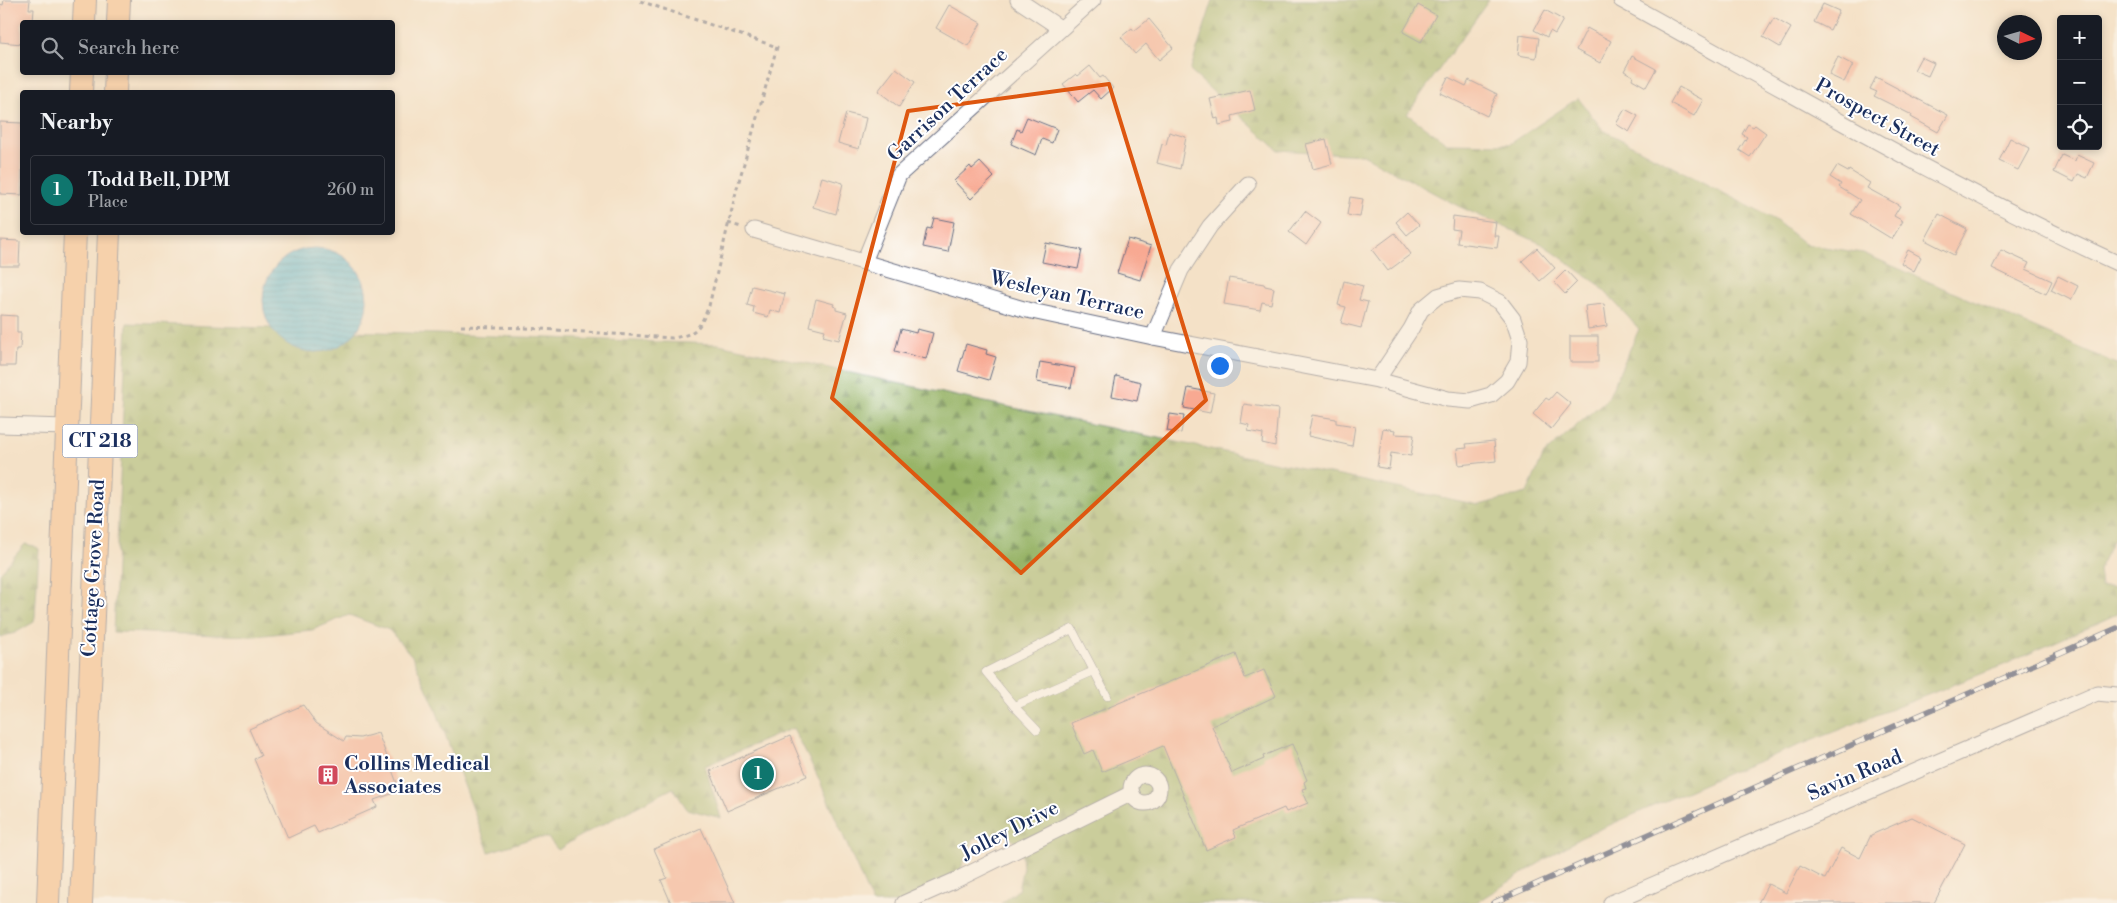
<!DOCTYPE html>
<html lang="en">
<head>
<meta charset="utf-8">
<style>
  :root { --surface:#171b24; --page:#20242c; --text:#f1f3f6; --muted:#9ea1a6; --line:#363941; --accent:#0f766e }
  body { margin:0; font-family:"Libre Bodoni",serif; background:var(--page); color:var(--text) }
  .controls { position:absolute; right:15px; top:15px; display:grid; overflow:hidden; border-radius:5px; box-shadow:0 2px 8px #0003 }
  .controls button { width:45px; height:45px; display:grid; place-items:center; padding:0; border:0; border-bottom:1px solid var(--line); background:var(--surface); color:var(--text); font:25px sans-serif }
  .compass { position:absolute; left:1997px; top:15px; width:45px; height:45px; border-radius:50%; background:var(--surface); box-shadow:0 2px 8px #0003; rotate:95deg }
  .you { position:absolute; left:1219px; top:365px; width:18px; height:18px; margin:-12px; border:4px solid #fff; border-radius:50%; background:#1a73e8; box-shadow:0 0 0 8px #1a73e833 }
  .badge { display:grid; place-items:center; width:32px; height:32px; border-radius:50%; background:var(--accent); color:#fff; font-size:16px; font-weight:700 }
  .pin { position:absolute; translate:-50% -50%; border:2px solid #fff; box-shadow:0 1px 5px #0006 }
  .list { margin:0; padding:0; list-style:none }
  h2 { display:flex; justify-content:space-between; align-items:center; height:65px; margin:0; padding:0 20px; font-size:21px }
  h2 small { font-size:16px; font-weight:400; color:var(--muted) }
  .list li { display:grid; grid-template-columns:32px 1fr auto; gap:15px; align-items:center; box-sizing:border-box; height:70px; margin:0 10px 10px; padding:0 10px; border:1px solid var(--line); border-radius:5px }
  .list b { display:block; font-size:19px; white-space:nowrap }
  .list p { margin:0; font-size:16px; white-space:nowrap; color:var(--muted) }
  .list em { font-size:16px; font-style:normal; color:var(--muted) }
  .icon { flex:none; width:28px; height:28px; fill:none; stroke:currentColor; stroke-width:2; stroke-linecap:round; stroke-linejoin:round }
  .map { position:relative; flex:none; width:2117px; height:903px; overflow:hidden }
  .search { position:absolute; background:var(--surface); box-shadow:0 2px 8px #0003; left:20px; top:20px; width:375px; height:55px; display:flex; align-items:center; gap:12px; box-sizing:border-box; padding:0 18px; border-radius:5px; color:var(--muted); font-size:19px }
  .panel { position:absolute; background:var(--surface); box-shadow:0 2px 8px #0003; left:20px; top:90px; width:375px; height:145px; border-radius:5px }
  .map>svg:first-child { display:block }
  .forest { fill:url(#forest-firs); stroke:#597162 }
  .water { fill:url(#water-rules); stroke:#3c759c }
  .building { fill:#f8a992 }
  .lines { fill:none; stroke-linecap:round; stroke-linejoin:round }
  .service-casing { stroke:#676d83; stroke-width:9 }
  .minor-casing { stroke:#676d83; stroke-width:17 }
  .primary-casing { stroke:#676d83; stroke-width:24 }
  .path { stroke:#676d83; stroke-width:3; stroke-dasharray:4 4; stroke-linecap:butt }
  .service { stroke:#fff; stroke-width:8 }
  .minor { stroke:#fff; stroke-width:15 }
  .primary { stroke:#f9bc8a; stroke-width:22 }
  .rail-casing { stroke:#1b2f5e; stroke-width:5.5 }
  .rail { stroke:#fff; stroke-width:4; stroke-dasharray:11; stroke-linecap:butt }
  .marked { fill:none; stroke:#de5710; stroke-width:4; stroke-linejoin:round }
  .labels { text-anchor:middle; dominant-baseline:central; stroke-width:4; stroke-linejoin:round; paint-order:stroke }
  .shield { fill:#fff; stroke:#5f6d8e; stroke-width:1 }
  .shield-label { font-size:19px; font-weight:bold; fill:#1b2f5e }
  .street-label { font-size:20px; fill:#1b2f5e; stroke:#fff }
  .poi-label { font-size:20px; font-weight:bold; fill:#1b2f5e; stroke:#fff; text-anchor:start }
</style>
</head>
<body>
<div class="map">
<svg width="2117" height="903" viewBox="0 0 2117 903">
  <defs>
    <pattern id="forest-firs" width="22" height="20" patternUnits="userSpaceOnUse" patternTransform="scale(1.25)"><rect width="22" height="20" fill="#97b366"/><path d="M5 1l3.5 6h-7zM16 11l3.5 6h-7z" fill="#7a9257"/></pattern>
    <pattern id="water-rules" width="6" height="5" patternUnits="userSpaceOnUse" patternTransform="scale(1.25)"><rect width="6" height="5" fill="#5cbbdb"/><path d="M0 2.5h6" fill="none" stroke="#4b98b5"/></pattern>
  </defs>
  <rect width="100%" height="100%" fill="#fff"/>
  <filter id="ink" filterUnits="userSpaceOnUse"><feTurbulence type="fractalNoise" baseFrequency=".02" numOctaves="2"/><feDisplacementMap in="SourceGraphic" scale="10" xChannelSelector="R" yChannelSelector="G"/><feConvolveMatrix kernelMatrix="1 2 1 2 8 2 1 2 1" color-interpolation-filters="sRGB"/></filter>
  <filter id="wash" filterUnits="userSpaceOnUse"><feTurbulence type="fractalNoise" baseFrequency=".0096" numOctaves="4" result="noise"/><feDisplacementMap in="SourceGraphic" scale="20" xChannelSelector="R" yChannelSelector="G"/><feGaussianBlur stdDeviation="1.12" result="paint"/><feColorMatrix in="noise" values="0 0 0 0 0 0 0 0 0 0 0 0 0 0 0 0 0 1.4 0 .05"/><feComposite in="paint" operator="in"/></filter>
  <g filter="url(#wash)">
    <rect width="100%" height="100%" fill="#f4e1c7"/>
    <g class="forest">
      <path d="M1213,0H1489L1407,114L1447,143L1510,144L1578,98L1603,130L1775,220L1805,244L1863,253L2117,364V533L2099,569L2101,587H2117V614L2004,665L1729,773L1580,838L1475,903H1001L1018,890L1023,867L1021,847L1005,834L974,838L956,880L904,903H872L818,777L793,728L705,766L721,818L687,809L673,788L578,837L558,850L548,838H533L489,852L435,707L412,656L389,630L349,615L312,630L255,636L113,632L127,323L719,344L961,397L1479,505L1527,493L1544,454L1608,398L1639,329L1598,284L1542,244L1458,206L1363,155L1278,150L1190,71Z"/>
      <path d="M25,544L34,546L39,549L35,617L34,622L15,633L0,637V573Z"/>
    </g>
    <circle class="water" cx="315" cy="300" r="52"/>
    <g id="blocks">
      <g class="building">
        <path d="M4,0H30L29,9H34L33,22H22V44L0,42V4L3,5Z"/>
        <path d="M1823,4L1839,11L1830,30L1814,22Z"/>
        <path d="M949,5L981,23L968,46L936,28Z"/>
        <path d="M1418,5L1436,15L1421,42L1403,32Z"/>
        <path d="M1545,10L1563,20L1555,34L1550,31L1547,37L1534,30Z"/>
        <path d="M1774,18L1791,28L1780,47L1763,37Z"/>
        <path d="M1149,19L1173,48L1159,60L1146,44L1135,54L1121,37L1132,28L1134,31Z"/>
        <path d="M1587,28L1611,41L1600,63L1576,50Z"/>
        <path d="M1520,35L1539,38L1536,58L1518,55Z"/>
        <path d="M1632,56L1656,69L1646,87L1632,79L1633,76L1624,71Z"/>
        <path d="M1838,57L1853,65L1844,82L1829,75Z"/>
        <path d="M1921,57L1934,63L1928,76L1914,70Z"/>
        <path d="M1090,66L1100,78L1103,76L1113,88L1101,99L1093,90L1078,102L1063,84L1076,74L1078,76Z"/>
        <path d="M896,68L915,82L899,107L878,91Z"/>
        <path d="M1448,77L1466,86L1469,80L1497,94L1487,116L1440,93Z"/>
        <path d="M1876,77L1948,115L1938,132L1911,117L1912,115L1874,96L1877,92L1870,89Z"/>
        <path d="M1679,87L1703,100L1694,116L1670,103Z"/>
        <path d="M1250,90L1255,110L1232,116L1233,122L1219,125L1218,118L1215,119L1210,99Z"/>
        <path d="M1625,109L1638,116L1629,132L1616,124Z"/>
        <path d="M846,113L866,118L859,149L838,143Z"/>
        <path d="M1027,117L1057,129L1052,143L1042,139L1036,155L1011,144L1017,129L1021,131Z"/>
        <path d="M0,122L22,123V195L0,194Z"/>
        <path d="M1748,124L1753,127L1755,125L1766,133L1750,157L1739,150L1747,137L1742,134Z"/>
        <path d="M1169,132L1186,137L1180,169L1157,163L1162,144L1166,145Z"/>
        <path d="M2010,138L2030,148L2018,170L1999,161Z"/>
        <path d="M1326,139L1332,164L1313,169L1306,144Z"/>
        <path d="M2062,155L2075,161L2077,155L2094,163L2087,178L2078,174L2074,182L2054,172Z"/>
        <path d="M980,162L994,177L971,199L954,181L970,166L972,169Z"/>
        <path d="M1837,166L1848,172L1849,170L1870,183L1867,188L1900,206L1894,216L1903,221L1892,239L1851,214L1860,200L1839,187L1841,184L1830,177Z"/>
        <path d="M822,177L843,183L836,214L813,207Z"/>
        <path d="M1350,197L1363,199L1360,217L1347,215Z"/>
        <path d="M1305,211L1321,223L1306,245L1289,232Z"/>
        <path d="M1407,212L1419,225L1407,235L1396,222Z"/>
        <path d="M1939,214L1967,229L1954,255L1925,240Z"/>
        <path d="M1453,216L1496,222L1494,236H1499L1497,248L1457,243L1459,230L1452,229Z"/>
        <path d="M934,218L954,222L948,252L923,247L927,228L931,229Z"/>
        <path d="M1395,233L1411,254L1388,271L1372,250Z"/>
        <path d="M1128,239L1151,246L1140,280L1117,273Z"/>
        <path d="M0,240L20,241L19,266H0Z"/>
        <path d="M1046,243L1082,250L1078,269L1042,262Z"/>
        <path d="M1537,248L1555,268L1540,281L1522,261Z"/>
        <path d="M1908,250L1921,257L1914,271L1901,263Z"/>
        <path d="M2001,250L2029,263L2026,269L2052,281L2046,294L1992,268Z"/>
        <path d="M1566,270L1577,282L1565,294L1554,282Z"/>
        <path d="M2058,276L2078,286L2071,300L2051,290Z"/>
        <path d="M1229,278L1264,284L1265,286L1274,288L1271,304L1262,302L1260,310L1224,304Z"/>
        <path d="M1344,281L1363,286L1359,300L1368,302L1361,328L1341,323L1346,307L1338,305Z"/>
        <path d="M752,286L785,294L780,313L770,310L768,317L753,313L754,307L747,305Z"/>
        <path d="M816,299L834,304L833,306L836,307V310L847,313L839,340L823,336L825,330L809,326Z"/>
        <path d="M1604,304L1607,326L1588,329L1585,306Z"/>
        <path d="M0,315L17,316V333H21L20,349H16L15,366H0Z"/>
        <path d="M901,329L916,333L917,329L933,333L926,359L895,351Z"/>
        <rect x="1570" y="336" width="28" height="26"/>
        <path d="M966,344L987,350L986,354L996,357L989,380L958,371Z"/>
        <path d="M1040,362L1075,368L1071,388L1037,382Z"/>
        <path d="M1116,376L1141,382L1137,401L1112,396Z"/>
        <path d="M1188,388L1214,393L1210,413L1184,408Z"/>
        <path d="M1556,392L1571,404L1551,429L1533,414L1546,398L1549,400Z"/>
        <path d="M1244,404L1278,409L1275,446L1262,443L1263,434L1248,431L1249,425L1241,423Z"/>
        <path d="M1170,414L1184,416L1181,433L1167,431Z"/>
        <path d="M1312,415L1336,419V423L1355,426L1352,446L1308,436Z"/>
        <path d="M1383,428L1395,430L1394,434L1414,435L1411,456L1391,453L1389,469L1377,467Z"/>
        <path d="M1494,441L1496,461L1459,465L1457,449L1467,448L1466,444Z"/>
        <path d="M1236,654L1245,678L1264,670L1276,696L1212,726L1232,773L1264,759L1263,756L1292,744L1307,780L1304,782L1306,788L1302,789L1308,803L1286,812L1284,808L1233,830L1236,837L1206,850L1163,746L1102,772L1093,750L1084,754L1071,723Z"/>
        <path d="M303,705L316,723L344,741L346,737L360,738L378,733L400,791L374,800L377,807L318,833L314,826L288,838L254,759L261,756L249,729Z"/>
        <path d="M790,736L807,776L727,811L710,771Z"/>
        <path d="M1912,817L1965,844L1934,903H1758L1768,884L1786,893L1800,866L1825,879L1841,848L1860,858L1871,835Z"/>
        <path d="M701,828L735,903H671L668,896L661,880L667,878L654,849Z"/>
      </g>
    </g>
  </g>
  <g filter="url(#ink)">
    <use href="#blocks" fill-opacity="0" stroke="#676d83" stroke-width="1"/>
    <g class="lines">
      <g class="service-casing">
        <g id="service">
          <path d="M1014,706L1094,671"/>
          <path d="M1037,730L1014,706L986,672L1072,629L1107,696"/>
        </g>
      </g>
      <g class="minor-casing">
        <g id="minor">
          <path d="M1018,0L1060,28"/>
          <path d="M1621,0C1785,90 1947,185 2117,263"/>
          <path d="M754,230L1027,310L1153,337L1377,380L1448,399L1470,401L1491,395L1507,381L1518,362L1520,340L1513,319L1500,302L1480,292L1459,290L1438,296L1421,310L1411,329L1377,380"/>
          <path d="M864,262L899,175L1093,0"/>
          <path d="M1153,337L1181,270L1210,226L1248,184"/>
          <path d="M0,425L66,427"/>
          <circle cx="1145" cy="789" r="14"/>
          <path d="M904,903L956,880L1132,793"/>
          <path d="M1611,903L2097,693L2117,695"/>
        </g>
      </g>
      <g class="primary-casing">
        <g id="primary">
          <path d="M84,22L85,0"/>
          <path d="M118,22L119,0"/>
          <path d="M81,92L82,72"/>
          <path d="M115,92L116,72"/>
          <path d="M48,903L75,232"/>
          <path d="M81,903L109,232"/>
        </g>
      </g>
      <g class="path">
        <path d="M728,223L741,227"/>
        <path d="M461,326L526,328L672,338C697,334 699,329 709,306L737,188L777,47L637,0"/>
      </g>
      <use href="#service" class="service"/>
      <use href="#minor" class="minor"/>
      <use href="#primary" class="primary"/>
      <g class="rail-casing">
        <path id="rail" d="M1493,903L2117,628"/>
      </g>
      <use href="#rail" class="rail"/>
    </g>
  </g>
  <path d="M0 0H2117V903H0ZM1109,84L1206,400L1021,573L832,398L908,111Z" fill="#f4e1c7" fill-opacity=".55" fill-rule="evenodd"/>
  <path class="marked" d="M1109,84L1206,400L1021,573L832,398L908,111Z"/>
  <defs>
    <g id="building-square" transform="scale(1.125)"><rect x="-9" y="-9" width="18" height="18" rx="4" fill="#d1495b" stroke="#fff"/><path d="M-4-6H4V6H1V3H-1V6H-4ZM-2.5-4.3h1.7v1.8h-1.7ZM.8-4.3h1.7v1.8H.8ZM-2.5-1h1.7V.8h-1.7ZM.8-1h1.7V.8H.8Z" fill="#fff"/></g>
  </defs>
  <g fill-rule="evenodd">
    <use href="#building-square" x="328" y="775"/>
  </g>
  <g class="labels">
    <rect class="shield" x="62.5" y="424.5" width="75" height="33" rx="4"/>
    <g class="shield-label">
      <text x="100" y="441">CT 218</text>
    </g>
    <g class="street-label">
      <text transform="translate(948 105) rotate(-43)">Garrison Terrace</text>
      <text transform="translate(1877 118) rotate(29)">Prospect Street</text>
      <text transform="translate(1067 296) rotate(13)">Wesleyan Terrace</text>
      <text transform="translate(94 568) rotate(-87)">Cottage Grove Road</text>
      <text transform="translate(1855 776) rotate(-23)">Savin Road</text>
      <text transform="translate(1010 831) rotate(-27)">Jolley Drive</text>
    </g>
    <g class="poi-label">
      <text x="344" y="764">Collins Medical<tspan x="344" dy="23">Associates</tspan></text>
    </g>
  </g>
</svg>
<div class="controls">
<button>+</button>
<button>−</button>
<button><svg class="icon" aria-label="locate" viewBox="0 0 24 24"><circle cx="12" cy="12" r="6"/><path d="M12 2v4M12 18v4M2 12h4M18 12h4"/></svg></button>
</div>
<svg class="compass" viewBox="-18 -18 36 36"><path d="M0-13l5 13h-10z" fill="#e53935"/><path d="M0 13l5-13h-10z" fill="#9ea1a6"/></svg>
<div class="you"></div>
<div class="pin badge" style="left:758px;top:774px">1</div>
<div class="search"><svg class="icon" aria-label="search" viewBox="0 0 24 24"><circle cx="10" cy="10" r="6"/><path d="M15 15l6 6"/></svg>Search here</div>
<section class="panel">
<h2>Nearby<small></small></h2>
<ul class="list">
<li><span class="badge">1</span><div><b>Todd Bell, DPM</b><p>Place</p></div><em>260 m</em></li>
</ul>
</section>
</div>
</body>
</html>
